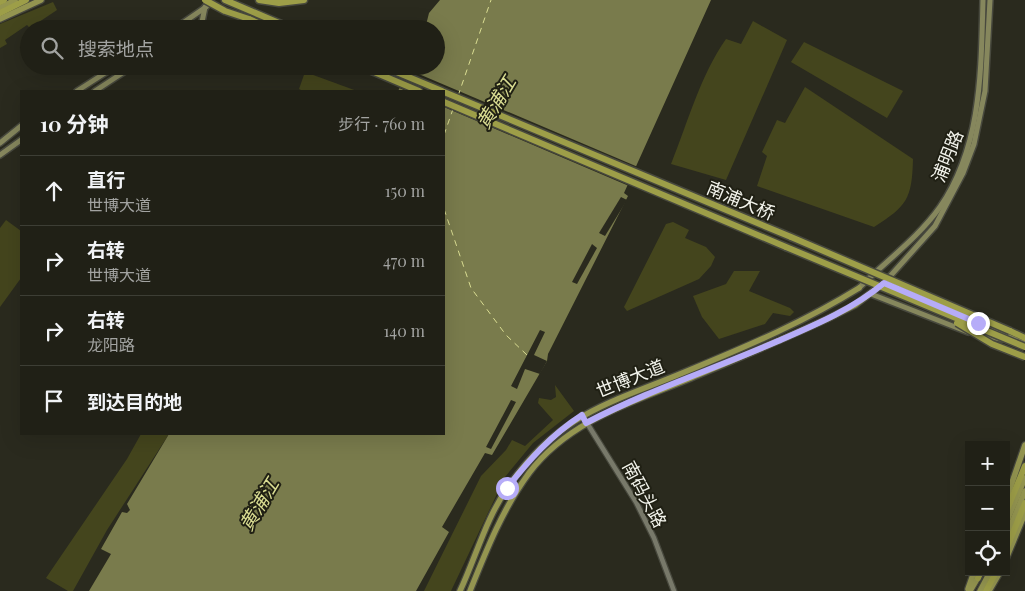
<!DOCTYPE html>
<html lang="zh">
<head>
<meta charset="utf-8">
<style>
  :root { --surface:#202016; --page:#28281f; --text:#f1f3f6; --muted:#a2a3a1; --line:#3d3e35 }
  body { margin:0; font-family:"Playfair Display","Noto Sans SC",serif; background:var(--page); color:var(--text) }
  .controls { position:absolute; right:15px; bottom:15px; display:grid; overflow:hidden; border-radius:0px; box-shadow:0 5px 20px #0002 }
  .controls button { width:45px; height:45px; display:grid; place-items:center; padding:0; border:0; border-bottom:1px solid var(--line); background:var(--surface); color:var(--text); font:25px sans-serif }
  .stop { position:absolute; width:15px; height:15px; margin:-11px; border:4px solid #b6acf8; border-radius:50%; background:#fff }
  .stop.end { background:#b6acf8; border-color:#fff; box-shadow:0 1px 5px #0008 }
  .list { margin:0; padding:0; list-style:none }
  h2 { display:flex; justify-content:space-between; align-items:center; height:65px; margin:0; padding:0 20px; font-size:21px }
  h2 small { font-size:16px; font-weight:400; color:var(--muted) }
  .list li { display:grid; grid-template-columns:32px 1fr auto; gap:15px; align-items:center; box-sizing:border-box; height:70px; padding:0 20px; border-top:1px solid var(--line) }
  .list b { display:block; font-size:19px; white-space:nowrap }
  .list p { margin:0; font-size:16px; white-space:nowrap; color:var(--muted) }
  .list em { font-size:16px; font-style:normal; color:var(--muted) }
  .icon { flex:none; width:28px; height:28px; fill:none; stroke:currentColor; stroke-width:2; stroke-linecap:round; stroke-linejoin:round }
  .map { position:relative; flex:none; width:1025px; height:591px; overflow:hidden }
  .search { position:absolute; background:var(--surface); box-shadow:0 5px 20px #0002; left:20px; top:20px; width:425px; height:55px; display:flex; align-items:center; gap:12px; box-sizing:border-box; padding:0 18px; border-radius:28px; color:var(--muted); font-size:19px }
  .panel { position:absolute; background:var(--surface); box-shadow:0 5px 20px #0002; left:20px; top:90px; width:425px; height:345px; border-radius:0px }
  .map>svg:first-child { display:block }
  .green { fill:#44451d }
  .water { fill:#797b4c }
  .pier { fill:#2a2a1e }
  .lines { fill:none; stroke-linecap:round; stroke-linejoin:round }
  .ferry { stroke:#dadd92; stroke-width:1; stroke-dasharray:6 5; stroke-linecap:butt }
  .tertiary-casing { stroke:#48493e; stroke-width:7 }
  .secondary-casing { stroke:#48493e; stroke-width:8 }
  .primary-casing { stroke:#48493e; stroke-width:8 }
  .trunk-casing { stroke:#48493e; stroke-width:9 }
  .tertiary { stroke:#78796a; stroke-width:4.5 }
  .secondary { stroke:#86875d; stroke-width:5 }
  .primary { stroke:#949550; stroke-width:5.5 }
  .trunk { stroke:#9d9e48; stroke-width:6 }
  .trunk-bridge-casing { stroke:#48493e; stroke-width:9; stroke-linecap:butt }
  .trunk-bridge { stroke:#9d9e48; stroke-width:6 }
  .route { stroke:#b6acf8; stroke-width:6 }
  .labels { text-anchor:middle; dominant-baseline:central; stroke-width:4; stroke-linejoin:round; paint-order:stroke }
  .street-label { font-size:18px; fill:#f3f4ec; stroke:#202014 }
  .water-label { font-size:19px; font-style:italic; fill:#dadd92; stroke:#202014 }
</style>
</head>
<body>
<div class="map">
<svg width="1025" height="591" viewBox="0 0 1025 591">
  <rect width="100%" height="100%" fill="#2a2a1e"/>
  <g class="green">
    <path d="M53,2L57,10L30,28L27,25L5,40L7,44L0,48V24Z"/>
    <path d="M753,21L787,40L726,180L671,164C688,122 700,76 726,39L741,44Z"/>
    <path d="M804,42L903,91L887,118L791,62Z"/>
    <path d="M305,72L357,91H303L299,89Z"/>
    <path d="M805,87L913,159C912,199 907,206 874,227L757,186L767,156L762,152L777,120L785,123Z"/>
    <path d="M6,220L21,231V278L0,307V228Z"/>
    <path d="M673,222L689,230L685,238L706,247L715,257L711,266L699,279L627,311L624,307L666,224Z"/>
    <path d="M734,271H760L749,291L790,308L794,312L790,316L773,313L765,324L719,339L702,317L693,296L726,284Z"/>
    <path d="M555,385L574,411L533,443L505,477L451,591H424L481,476L506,450L512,440L525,446L553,420L538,403L539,398L551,400L556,397Z"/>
    <path d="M141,434H169L107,530L73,591H68L46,578L127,459Z"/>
  </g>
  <path class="water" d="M440,0H711L624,193L628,196L548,354L547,361L492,455L485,453L442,527L449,532L416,591H89L111,554L101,549L122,512L127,513L130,510L127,504L169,434H444V91H398L411,66H436V29H425L429,13Z"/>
  <g class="pier">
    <path d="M407,69L638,167L629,186L444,107V91H406L397,87Z"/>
    <path d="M621,197L627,200L605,236L599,233Z"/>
    <path d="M592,244L597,248L577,284L572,282Z"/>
    <path d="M540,330L545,332L534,355L547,361L540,374L525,369L517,389L511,386Z"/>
    <path d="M511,400L516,402L491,449L486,447Z"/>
  </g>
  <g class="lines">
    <g class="ferry">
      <path d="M458,96L491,0"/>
      <path d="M444,135L453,109"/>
      <path d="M444,209L471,288L506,335L527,355"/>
    </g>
    <g class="tertiary-casing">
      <path id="tertiary" d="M582,415L636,502L654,538L674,591"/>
    </g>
    <g class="secondary-casing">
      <g id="secondary">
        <path d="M990,0L985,91L974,144L963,173L935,226L884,283L1025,344"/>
        <path d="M174,29L206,7L211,0"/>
        <path d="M192,29L202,22L205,7"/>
        <path d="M77,91L116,66"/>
        <path d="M95,91L133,66"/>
        <path d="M0,143L21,126"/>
        <path d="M0,155L21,140"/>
        <path d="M859,288C886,261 918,238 940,207C982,146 981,70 983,0"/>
        <path d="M871,294L968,332"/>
        <path d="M981,336L1002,339"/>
      </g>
    </g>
    <g class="primary-casing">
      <g id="primary">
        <path d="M0,8L15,0"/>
        <path d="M0,19L41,0"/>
        <path d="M1006,500L1025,445"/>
        <path d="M1006,523L1025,478"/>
        <path d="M1006,537L1025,491"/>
        <path d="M1006,559L1025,513"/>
        <path d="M968,589L974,572"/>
        <path d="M460,591C476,557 486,518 508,487C561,411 612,403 692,369C750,345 806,321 859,288"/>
        <path d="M470,591C486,551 503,508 529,473C569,420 633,402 691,378C736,359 782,340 827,319L855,305L884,283"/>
        <path d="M970,591L980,574"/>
        <path d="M980,591L990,572"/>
        <path d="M989,591L1000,572"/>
      </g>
    </g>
    <g class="trunk-casing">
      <g id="trunk">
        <path d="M225,0L293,29"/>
        <path d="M259,0L279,3L304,0"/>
        <path d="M0,2L4,0"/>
        <path d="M0,13L26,0"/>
        <path d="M249,19L272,29"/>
        <path d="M360,66L419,91"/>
        <path d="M382,66L442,91"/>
        <path d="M444,92L791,237"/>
        <path d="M444,102L786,247"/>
        <path d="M1010,331L1025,338"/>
        <path d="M1006,512L1025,466"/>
        <path d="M1006,550L1025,503"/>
        <path d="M978,578L980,572"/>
        <path d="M986,591L996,572"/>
      </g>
    </g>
    <use href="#tertiary" class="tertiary"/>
    <use href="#secondary" class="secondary"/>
    <use href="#primary" class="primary"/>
    <use href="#trunk" class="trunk"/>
    <g class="trunk-bridge-casing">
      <g id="trunk-bridge">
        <path d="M205,0L225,11L249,19"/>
        <path d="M791,237L1010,331"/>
        <path d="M786,247L1025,347"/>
        <path d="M957,323L992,344L1025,357"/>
      </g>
    </g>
    <use href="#trunk-bridge" class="trunk-bridge"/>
  </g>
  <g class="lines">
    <path class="route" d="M507,488C529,460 551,435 582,415L586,423C647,391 714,369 778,341C815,325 853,309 884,283L978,323"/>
  </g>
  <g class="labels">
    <g class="street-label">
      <text transform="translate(947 156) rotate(-68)">浦明路</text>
      <text transform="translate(741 200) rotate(23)">南浦大桥</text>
      <text transform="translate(630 378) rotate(-22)">世博大道</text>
      <text transform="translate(645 494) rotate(62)">南码头路</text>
    </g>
    <g class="water-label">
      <text transform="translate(495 102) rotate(-59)">黄浦江</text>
      <text transform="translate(258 504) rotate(-59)">黄浦江</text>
    </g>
  </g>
</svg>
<div class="controls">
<button>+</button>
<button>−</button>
<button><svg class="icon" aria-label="locate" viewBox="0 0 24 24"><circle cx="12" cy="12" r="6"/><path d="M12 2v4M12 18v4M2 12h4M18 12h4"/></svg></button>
</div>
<div class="stop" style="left:507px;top:488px"></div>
<div class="stop end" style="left:978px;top:323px"></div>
<div class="search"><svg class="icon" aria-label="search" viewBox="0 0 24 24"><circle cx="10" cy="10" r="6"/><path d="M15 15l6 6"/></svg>搜索地点</div>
<section class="panel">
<h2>10 分钟<small>步行 · 760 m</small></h2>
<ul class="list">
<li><svg class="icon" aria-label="ahead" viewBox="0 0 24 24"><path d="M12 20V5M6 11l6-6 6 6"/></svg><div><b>直行</b><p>世博大道</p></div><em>150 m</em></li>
<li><svg class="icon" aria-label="right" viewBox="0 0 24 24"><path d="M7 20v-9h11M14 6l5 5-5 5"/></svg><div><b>右转</b><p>世博大道</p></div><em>470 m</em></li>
<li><svg class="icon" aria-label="right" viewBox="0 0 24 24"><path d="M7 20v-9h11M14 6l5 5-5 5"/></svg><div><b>右转</b><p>龙阳路</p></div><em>140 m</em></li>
<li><svg class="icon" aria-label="arrive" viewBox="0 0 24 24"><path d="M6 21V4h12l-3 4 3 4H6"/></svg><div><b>到达目的地</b></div></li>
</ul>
</section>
</div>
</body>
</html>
